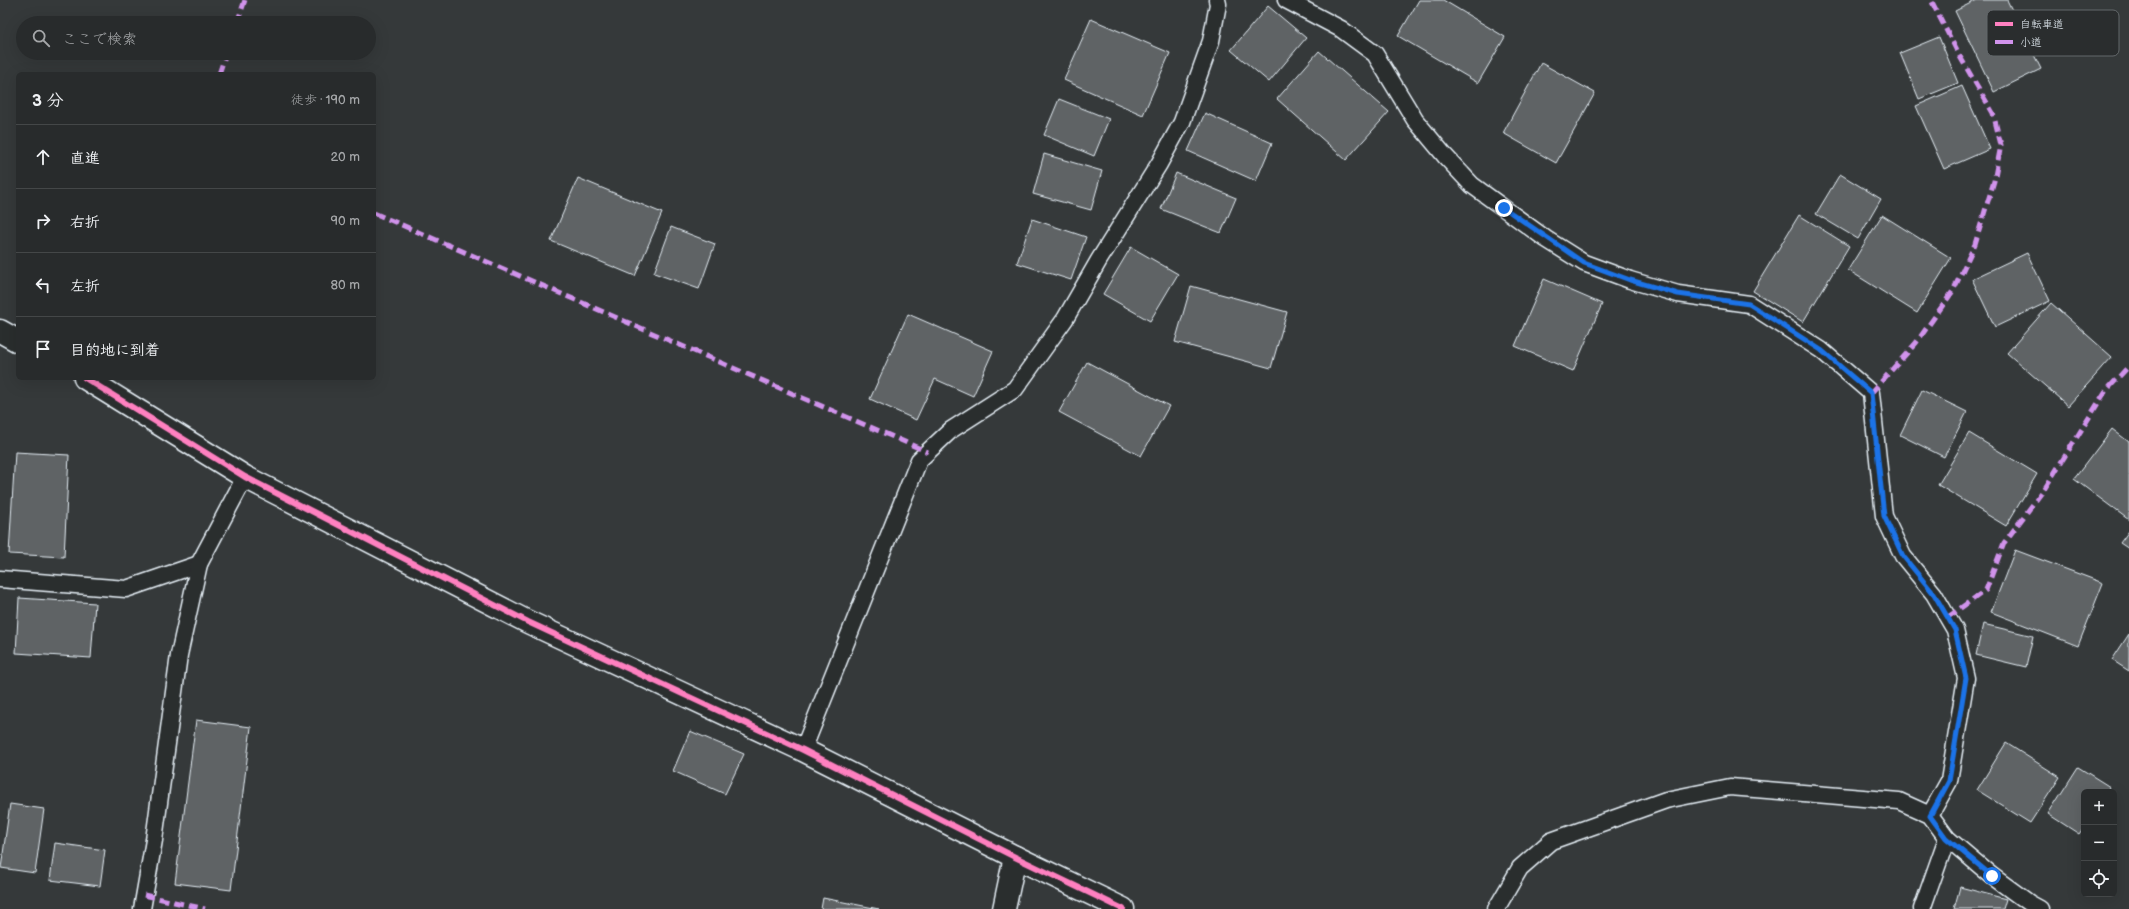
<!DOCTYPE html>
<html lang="ja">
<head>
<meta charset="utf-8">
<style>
  :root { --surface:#282b2c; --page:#343738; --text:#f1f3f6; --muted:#a5a7a9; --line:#444748 }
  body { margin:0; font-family:"Balsamiq Sans","Klee One",sans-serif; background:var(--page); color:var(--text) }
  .controls { position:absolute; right:12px; bottom:12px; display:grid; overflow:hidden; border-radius:6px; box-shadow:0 4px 16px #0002 }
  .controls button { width:36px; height:36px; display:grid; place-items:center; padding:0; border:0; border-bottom:1px solid var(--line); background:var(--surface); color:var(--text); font:20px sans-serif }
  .stop { position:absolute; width:12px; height:12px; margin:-9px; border:3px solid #1a73e8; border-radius:50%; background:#fff }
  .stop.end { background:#1a73e8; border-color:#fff; box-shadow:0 1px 4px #0008 }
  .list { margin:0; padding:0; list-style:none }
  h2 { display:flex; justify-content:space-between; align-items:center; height:52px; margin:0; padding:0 16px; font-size:17px }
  h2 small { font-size:13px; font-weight:400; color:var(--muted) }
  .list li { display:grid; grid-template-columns:26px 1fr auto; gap:12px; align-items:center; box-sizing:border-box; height:64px; padding:0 16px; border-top:1px solid var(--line) }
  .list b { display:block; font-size:15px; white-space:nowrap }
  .list em { font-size:13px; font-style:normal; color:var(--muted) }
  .icon { flex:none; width:22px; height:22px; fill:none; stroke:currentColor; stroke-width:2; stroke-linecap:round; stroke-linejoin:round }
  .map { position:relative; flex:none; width:2129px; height:909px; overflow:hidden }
  .search { position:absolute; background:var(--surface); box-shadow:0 4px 16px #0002; left:16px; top:16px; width:360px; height:44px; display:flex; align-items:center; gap:10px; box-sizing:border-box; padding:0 14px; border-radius:22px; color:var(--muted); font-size:15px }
  .panel { position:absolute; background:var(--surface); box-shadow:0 4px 16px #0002; left:16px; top:72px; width:360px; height:308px; border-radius:6px }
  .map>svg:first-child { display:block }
  .building { fill:#5f6365; stroke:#e8f1f8 }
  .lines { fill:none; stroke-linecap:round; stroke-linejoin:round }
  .lane-casing { stroke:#e8f1f8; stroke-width:19 }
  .street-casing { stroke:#e8f1f8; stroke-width:25 }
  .lane { stroke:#2a2d2e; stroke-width:16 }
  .street { stroke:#2a2d2e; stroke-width:22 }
  .quiet { stroke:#d193ec; stroke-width:5; stroke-dasharray:10 5; stroke-linecap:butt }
  .cycleway-casing { stroke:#2a2d2e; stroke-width:8 }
  .cycleway { stroke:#ff80c0; stroke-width:6 }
  .route { stroke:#1a73e8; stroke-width:5 }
  .key { fill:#2a2d2e; stroke:#63686b; stroke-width:1 }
  .key-label { font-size:11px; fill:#e8f1f8 }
</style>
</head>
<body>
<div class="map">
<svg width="2129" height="909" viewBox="0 0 2129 909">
  <rect width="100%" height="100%" fill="#35393a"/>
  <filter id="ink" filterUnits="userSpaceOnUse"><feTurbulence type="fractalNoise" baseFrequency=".025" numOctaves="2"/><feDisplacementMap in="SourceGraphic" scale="8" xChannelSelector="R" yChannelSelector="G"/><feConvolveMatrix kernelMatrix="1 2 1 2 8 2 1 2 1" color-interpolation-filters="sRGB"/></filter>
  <g filter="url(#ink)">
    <g class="building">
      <path d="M1419,0H1443L1505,37L1478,83L1398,36Z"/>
      <path d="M1977,0H2007L2041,69L1994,92L1955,11Z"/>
      <path d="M1268,6L1306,38L1269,82L1231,50Z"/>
      <path d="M1091,19L1170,53L1143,115L1064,80Z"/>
      <path d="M1939,37L1958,83L1919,99L1900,53Z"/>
      <path d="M1319,51L1389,112L1346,160L1277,99Z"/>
      <path d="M1541,63L1595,93L1556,163L1503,133Z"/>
      <path d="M1962,86L1990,149L1944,169L1916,106Z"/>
      <path d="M1059,99L1109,119L1094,156L1044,135Z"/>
      <path d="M1205,113L1272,143L1256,181L1188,151Z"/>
      <path d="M1044,154L1102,171L1091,210L1033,194Z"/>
      <path d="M1176,173L1236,198L1221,233L1161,209Z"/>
      <path d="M1840,174L1881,199L1858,239L1816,214Z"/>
      <path d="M578,178L662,213L635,276L551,241Z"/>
      <path d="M1799,215L1849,246L1803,322L1753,291Z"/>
      <path d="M1882,215L1951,258L1917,313L1848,270Z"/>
      <path d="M1032,219L1086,237L1071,280L1017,263Z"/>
      <path d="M671,227L715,244L699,289L654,273Z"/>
      <path d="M1131,247L1178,274L1150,321L1103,294Z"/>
      <path d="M2027,253L2050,301L1995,327L1972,279Z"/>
      <path d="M1544,279L1602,304L1573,371L1515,346Z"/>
      <path d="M1191,286L1287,312L1271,368L1175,342Z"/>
      <path d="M2051,303L2112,357L2068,406L2007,353Z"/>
      <path d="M908,314L993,351L973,396L935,379L916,420L870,399Z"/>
      <path d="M1087,362L1169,406L1141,456L1059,412Z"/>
      <path d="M1922,390L1967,412L1944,457L1900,435Z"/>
      <path d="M2112,429L2129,442V520L2074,479Z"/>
      <path d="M1969,433L2037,474L2006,526L1938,485Z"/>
      <path d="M15,452L69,455L64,557L9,554Z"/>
      <path d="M2129,531V549L2120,543Z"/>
      <path d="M2015,550L2103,583L2078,646L1991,612Z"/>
      <path d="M19,598L95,603L91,658L16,653Z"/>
      <path d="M1983,624L2033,636L2026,667L1976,655Z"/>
      <path d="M2129,634V671L2112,660Z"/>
      <path d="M196,720L251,727L231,890L175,883Z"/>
      <path d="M690,731L744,754L725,794L673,771Z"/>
      <path d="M2006,743L2060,777L2030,823L1977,790Z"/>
      <path d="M2078,767L2110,787L2107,792H2084V827L2079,834L2048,814Z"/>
      <path d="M10,804L44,809L35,873L1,868Z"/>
      <path d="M55,843L105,850L100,886L50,880Z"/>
      <path d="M1960,887L2006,899L2003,909H1954Z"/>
      <path d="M823,898L879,909H821Z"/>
    </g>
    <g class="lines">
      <g class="lane-casing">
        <g id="lane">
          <path d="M1286,0L1341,29L1375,54L1415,120L1445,156L1472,185L1546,239L1584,263L1630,280L1678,294L1749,304L1821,350L1871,393L1884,516L1903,556L1934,594L1955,630L1966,678L1949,781L1930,815"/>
          <path d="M0,579L126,589L199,564"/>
          <path d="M803,750L919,460L951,430L1015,389L1065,319L1099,260L1159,164L1182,122L1211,41L1218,4L1217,0"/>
          <path d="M142,909L154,840L179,655L199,564L245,477"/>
          <path d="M1496,909L1520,868L1551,841L1666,800L1730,787L1899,801L1930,815L1947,838L1992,876L2029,903L2040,909"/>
          <path d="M1922,909L1947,838"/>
        </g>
      </g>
      <g class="street-casing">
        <g id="street">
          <path d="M0,331L18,341"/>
          <path d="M85,378L245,477L528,622L803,750L1015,857L1123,909"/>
          <path d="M1004,909L1015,857"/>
        </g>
      </g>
      <use href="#lane" class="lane"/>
      <use href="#street" class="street"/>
      <g class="quiet">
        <path d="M237,23L245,0"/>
        <path d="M219,74L226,53"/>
        <path d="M374,213L928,452"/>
        <path d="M1871,393L1916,343L1953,291L1975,244L1994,181L2001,145L1993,113L1959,55L1931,0"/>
        <path d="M1948,617L1986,590L2004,543L2045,488L2105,392L2129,366"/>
        <path d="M144,895L205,909"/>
      </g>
      <g class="cycleway-casing">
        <path id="cycleway" d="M85,378L245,477L528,622L803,750L1015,857L1123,909"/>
      </g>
      <use href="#cycleway" class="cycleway"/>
    </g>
  </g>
  <g class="lines" filter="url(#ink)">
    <path class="route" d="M1504,208L1584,263L1630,280L1678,294L1749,304L1821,350L1871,393L1884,516L1903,556L1934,594L1955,630L1966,678L1949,781L1930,816L1946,838L1992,876"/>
  </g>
  <rect x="1987" y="10" width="132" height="46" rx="6" class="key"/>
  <rect x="1995" y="22" width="18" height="4" fill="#ff80c0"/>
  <rect x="1995" y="40" width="18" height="4" fill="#d193ec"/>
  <g class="key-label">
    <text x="2020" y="28">自転車道</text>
    <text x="2020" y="46">小道</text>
  </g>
</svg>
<div class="controls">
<button>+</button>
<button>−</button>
<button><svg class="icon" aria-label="locate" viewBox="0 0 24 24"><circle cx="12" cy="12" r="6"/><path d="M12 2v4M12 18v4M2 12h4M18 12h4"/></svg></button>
</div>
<div class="stop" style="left:1992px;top:876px"></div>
<div class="stop end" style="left:1504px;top:208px"></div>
<div class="search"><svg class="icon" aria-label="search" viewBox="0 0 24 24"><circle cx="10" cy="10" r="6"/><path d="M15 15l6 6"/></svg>ここで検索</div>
<section class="panel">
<h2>3 分<small>徒歩 · 190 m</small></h2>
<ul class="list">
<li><svg class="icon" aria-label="ahead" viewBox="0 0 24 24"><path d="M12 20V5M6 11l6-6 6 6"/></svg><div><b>直進</b></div><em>20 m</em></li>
<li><svg class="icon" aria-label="right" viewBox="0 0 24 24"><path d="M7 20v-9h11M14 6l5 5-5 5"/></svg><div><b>右折</b></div><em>90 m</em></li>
<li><svg class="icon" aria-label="left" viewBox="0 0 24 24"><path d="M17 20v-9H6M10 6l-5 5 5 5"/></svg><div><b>左折</b></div><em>80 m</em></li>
<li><svg class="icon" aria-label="arrive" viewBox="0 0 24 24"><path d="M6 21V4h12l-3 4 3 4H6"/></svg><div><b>目的地に到着</b></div></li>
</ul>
</section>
</div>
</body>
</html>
